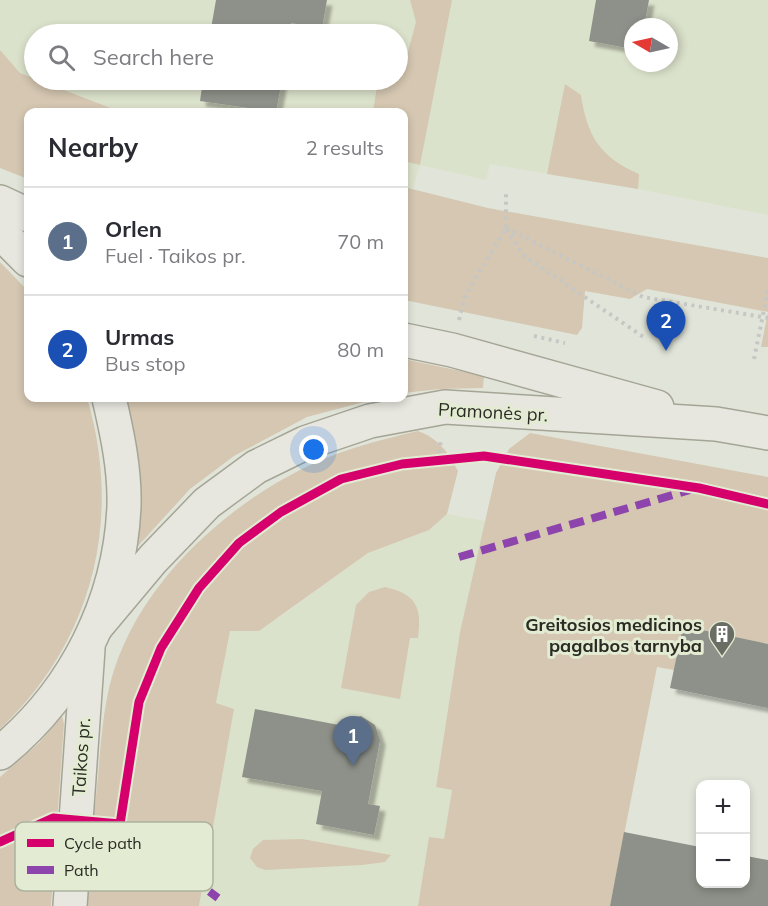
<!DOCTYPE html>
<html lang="en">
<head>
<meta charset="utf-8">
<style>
  :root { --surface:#fff; --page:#f2f2f3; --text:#2b2b33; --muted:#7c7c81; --line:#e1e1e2; --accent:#111827 }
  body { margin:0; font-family:Mulish,sans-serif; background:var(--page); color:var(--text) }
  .controls { position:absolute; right:18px; bottom:18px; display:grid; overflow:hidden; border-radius:12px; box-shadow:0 3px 9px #0003 }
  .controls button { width:54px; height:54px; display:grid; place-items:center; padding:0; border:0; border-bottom:2px solid var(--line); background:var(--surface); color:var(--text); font:30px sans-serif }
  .compass { position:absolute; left:624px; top:18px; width:54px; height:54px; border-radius:50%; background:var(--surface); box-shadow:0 3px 9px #0003; rotate:279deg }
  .you { position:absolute; left:314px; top:450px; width:21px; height:21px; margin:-15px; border:4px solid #fff; border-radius:50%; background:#1a73e8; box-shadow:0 0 0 9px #1a73e833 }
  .badge { display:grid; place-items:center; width:39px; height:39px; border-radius:50%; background:var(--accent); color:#fff; font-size:20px; font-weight:700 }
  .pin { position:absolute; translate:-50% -50px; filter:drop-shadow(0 2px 3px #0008) }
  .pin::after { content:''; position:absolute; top:32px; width:21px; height:18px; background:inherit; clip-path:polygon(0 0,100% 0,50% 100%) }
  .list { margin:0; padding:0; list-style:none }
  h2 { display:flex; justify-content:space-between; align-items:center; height:78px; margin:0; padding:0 24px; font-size:26px }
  h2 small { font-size:20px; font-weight:400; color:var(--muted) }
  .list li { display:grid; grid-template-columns:39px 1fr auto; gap:18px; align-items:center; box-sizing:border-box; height:108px; padding:0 24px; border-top:2px solid var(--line) }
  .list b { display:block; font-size:22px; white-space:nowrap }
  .list p { margin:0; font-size:20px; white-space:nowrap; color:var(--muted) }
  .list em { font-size:20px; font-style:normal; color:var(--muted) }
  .icon { flex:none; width:33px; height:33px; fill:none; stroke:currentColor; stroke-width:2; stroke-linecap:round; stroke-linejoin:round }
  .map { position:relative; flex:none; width:768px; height:906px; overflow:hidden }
  .search { position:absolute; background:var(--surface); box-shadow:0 3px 9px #0003; left:24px; top:24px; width:384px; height:66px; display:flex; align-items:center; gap:15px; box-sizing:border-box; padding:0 21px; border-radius:33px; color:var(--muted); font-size:22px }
  .panel { position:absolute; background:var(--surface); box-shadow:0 3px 9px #0003; left:24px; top:108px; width:384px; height:294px; border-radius:12px }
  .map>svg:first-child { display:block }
  .built { fill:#dbe2cb; fill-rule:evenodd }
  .green { fill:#d5c7b1 }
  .building { fill:#8d9189; filter:url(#shadow) }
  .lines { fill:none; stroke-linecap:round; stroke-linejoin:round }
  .primary-casing { stroke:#a5a596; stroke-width:36 }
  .path { stroke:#c6c7c4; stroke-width:4; stroke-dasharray:3 4.5; stroke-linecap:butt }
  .primary { stroke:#e7e6df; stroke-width:33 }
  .quiet { stroke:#8e44ad; stroke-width:8; stroke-dasharray:15 8; stroke-linecap:butt }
  .cycleway-casing { stroke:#e3ebd3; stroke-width:13 }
  .cycleway { stroke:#d6006c; stroke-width:9 }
  .labels { text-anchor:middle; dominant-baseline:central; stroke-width:6; stroke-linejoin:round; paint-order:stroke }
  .street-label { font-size:18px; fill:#2a2c23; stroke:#e3ebd3 }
  .poi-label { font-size:18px; font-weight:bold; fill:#2a2c23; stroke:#e3ebd3; text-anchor:end }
  .key { fill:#e3ebd3; stroke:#acb29e; stroke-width:1.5 }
  .key-label { font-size:16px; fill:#2a2c23 }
</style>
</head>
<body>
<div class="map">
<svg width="768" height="906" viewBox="0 0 768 906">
  <defs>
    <filter id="shadow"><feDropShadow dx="5.5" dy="5.5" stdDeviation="1.5" flood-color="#0004"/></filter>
  </defs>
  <rect width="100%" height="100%" fill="#e1e5d9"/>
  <g class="built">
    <path d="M0,0H768V215L638,189L490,164L486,180L420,165L413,189L404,187V112H121L20,73L0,50ZM633,27H669V63H633ZM34,34H398V80H34Z"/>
    <path d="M447,514L486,521L460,632L436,786L452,789L444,840L429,837L418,906H199L234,709L216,704L230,631L277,619L368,553L429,530Z"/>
  </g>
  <g class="green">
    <path d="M410,0H452L420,165L404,161V112H373L378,80H398V59H406L416,22Z"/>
    <path d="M0,50L20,73L121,112H28V179L0,168Z"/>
    <path d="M565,84L581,95C587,136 600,157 639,174L638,189L547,174Z"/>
    <path d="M404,187L488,208L768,258V347H761L768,312L647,289L630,299L585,291L582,328L577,335L404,300Z"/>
    <path d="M0,262L28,291V398H87C123,519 93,641 0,729Z"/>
    <path d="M404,359L484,376L483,388L440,389L404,393Z"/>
    <path d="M125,398H379L307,417L234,456L190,489L138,546L140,465Z"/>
    <path d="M418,431C438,438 449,453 458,471L447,514L429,530L368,553L259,631H230L216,703L234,709L199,906H87C86,870 92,833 96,797C100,760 101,721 110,684C134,591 215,514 298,471C334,452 378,440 418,431Z"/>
    <path d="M530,433L768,477V644L683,626L674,670L657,667L610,906H418L429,837L444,839L452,790L436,787L460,632L496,473L509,449Z"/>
    <path d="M385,587C417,594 422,608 418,638H410L400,699L341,688L356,605L369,592Z"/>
    <path d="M62,716L64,724L51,906H0V777L39,743Z"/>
    <path d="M302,839L391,855L385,862L362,865L265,870L257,867L250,858L253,849L263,840Z"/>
  </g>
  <g class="building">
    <path d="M216,0H327L322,28L291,23L289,34H210Z"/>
    <path d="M596,0H649L644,27H633V49L589,41Z"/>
    <path d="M203,80H282L276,112L200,101Z"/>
    <path d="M683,626L768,644V708L670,688Z"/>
    <path d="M255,709L339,725L345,719L361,716L375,725L380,740L368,804L380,806L374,835L316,824L322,791L242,777Z"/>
    <path d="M624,832L700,847V884H746V856L768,860V906H610Z"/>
  </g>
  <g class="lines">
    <g class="primary-casing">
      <g id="primary">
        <path d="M0,202L28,215"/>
        <path d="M0,232L28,260"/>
        <path d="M404,340L452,350L657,407"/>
        <path d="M96,627L153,559L207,503L256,467L305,443L370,421L445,407L716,424L768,433"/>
        <path d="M0,753C74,693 120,602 124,506C125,469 117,433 109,398"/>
        <path d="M70,906L88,649"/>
      </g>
    </g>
    <g class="path">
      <path d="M506,228L643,297L768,318"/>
      <path d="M507,229L523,255L645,338"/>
      <path d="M459,320L465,296L506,228V191"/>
      <path d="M534,336L565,343"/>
      <path d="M754,359L768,290"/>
      <path d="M438,460L441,440"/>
      <path d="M109,823L120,824"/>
    </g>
    <use href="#primary" class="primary"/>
    <g class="quiet">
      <path d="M459,557L690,490"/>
      <path d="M120,821V824L218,898"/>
    </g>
    <g class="cycleway-casing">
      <path id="cycleway" d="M0,842L53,818L120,824L139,702L161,648L199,588L239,543L281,512L341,479L402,464L484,456L699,488L768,504"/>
    </g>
    <use href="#cycleway" class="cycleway"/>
  </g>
  <defs>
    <g id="building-pin" transform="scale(1.35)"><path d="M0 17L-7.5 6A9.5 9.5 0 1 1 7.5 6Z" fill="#6a6d63" stroke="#e3ebd3"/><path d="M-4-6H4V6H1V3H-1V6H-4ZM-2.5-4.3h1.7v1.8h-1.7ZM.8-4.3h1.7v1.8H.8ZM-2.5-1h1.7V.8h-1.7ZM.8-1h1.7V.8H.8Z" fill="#fff"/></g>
  </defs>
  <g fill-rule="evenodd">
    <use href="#building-pin" x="722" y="634"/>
  </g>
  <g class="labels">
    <g class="street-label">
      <text transform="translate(493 412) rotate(3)">Pramonės pr.</text>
      <text transform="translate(81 757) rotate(-86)">Taikos pr.</text>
    </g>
    <g class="poi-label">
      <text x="702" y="624">Greitosios medicinos<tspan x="702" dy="21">pagalbos tarnyba</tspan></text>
    </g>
  </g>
  <rect x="15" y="822" width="198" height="69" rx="9" class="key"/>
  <rect x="27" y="839" width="27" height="8" fill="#d6006c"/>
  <rect x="27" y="866" width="27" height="8" fill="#8e44ad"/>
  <g class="key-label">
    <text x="64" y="849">Cycle path</text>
    <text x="64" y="876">Path</text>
  </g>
</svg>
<div class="controls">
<button>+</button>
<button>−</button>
</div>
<svg class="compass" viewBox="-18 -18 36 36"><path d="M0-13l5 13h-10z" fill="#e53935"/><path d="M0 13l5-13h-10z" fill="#7c7c81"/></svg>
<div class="you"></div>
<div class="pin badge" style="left:353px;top:766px;background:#5c6f8a">1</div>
<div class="pin badge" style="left:666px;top:351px;background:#1a4fb4">2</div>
<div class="search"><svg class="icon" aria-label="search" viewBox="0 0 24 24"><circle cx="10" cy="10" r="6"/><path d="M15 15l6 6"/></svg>Search here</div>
<section class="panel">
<h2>Nearby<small>2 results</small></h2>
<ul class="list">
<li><span class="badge" style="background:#5c6f8a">1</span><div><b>Orlen</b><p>Fuel · Taikos pr.</p></div><em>70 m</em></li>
<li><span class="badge" style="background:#1a4fb4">2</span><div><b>Urmas</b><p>Bus stop</p></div><em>80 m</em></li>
</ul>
</section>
</div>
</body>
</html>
